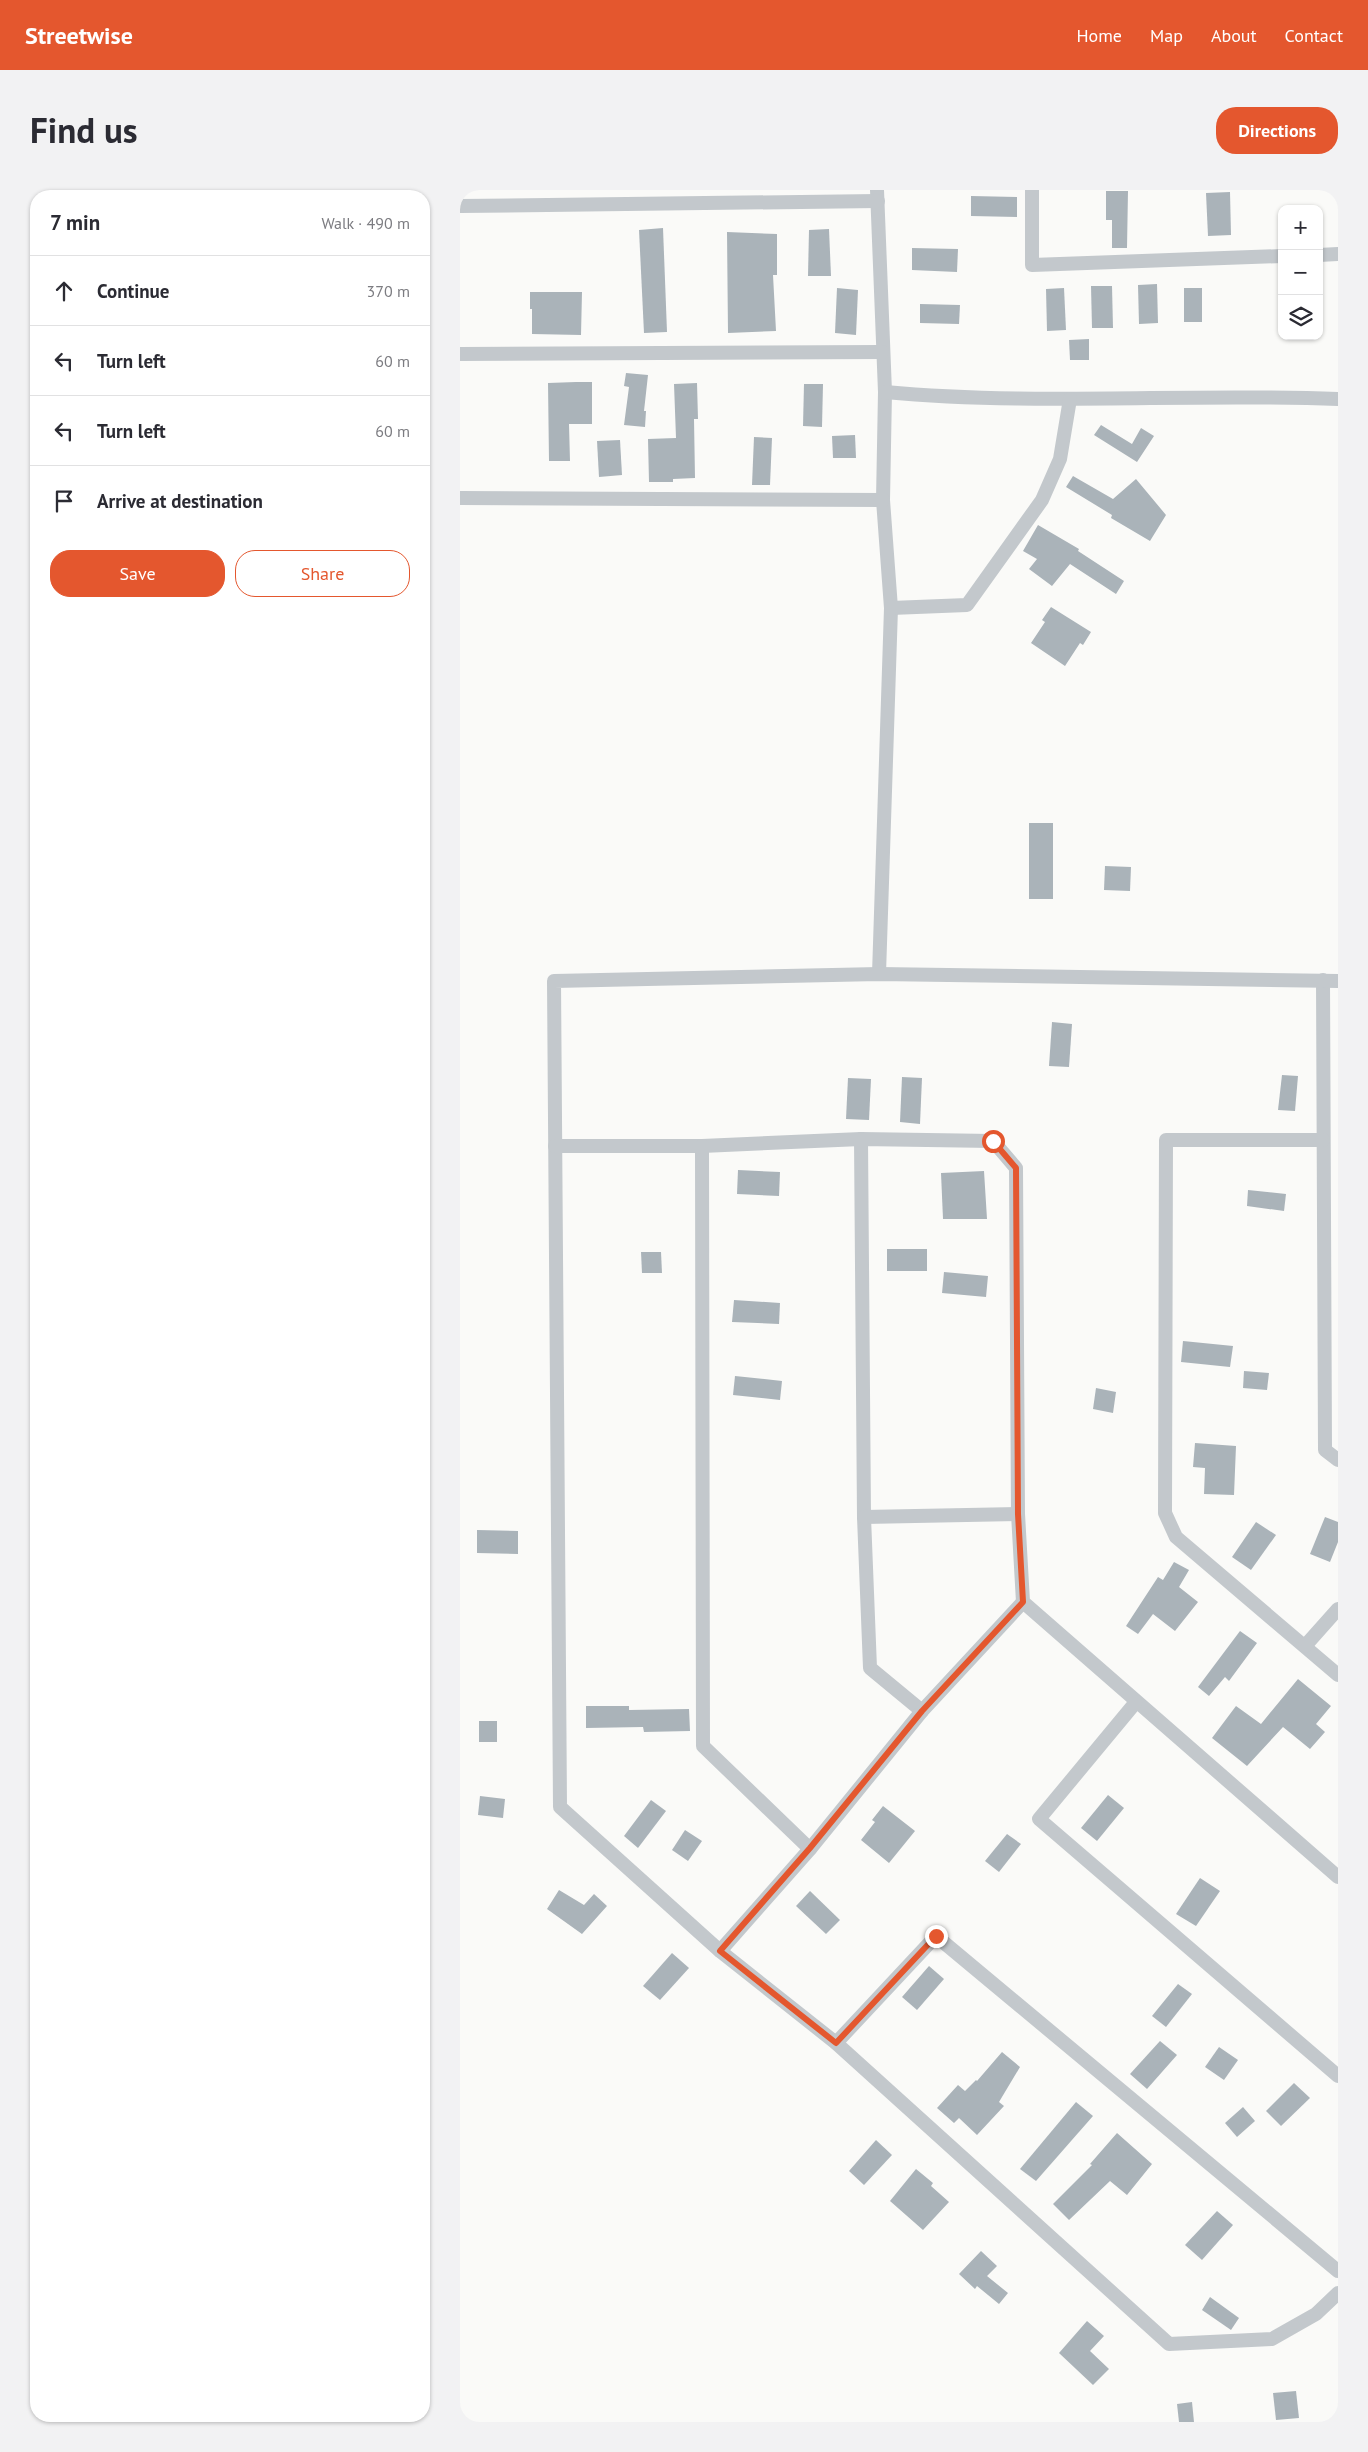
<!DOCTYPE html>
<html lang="en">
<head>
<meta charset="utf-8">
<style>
  :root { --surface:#fff; --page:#f2f2f3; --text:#2b2b33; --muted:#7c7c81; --line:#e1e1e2; --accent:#e4572e }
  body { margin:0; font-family:"PT Sans",sans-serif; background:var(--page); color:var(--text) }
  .controls { position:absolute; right:15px; top:15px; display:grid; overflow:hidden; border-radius:10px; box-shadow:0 1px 4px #0004 }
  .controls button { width:45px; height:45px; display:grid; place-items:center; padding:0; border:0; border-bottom:1px solid var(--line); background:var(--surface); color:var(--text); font:25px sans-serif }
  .stop { position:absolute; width:15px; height:15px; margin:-11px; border:4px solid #e4572e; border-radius:50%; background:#fff }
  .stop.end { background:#e4572e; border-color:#fff; box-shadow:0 1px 5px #0008 }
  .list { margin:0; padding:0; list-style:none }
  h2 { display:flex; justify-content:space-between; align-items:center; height:65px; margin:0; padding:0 20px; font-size:21px }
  h2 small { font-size:16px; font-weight:400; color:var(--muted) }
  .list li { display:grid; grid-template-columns:32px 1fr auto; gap:15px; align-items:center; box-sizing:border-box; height:70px; padding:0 20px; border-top:1px solid var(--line) }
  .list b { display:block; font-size:19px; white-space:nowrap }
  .list em { font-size:16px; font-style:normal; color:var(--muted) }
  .actions { display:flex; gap:10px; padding:15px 20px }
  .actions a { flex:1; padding:11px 0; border:1px solid var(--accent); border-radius:20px; text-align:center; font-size:18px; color:var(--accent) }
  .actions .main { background:var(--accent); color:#fff }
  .icon { flex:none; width:28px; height:28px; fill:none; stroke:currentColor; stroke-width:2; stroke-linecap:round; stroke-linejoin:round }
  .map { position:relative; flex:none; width:878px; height:2232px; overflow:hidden; border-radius:20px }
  header { display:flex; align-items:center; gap:30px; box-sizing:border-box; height:70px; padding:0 25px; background:var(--accent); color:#fff }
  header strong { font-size:24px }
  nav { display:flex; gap:28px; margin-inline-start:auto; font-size:18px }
  .intro { display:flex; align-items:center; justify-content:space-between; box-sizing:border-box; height:120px; padding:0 30px }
  h1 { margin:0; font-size:35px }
  .button { padding:12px 22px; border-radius:20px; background:var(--accent); color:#fff; font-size:18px; font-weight:700 }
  main { display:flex; gap:30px; padding:0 30px }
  aside { flex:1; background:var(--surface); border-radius:20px; box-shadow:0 1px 4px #0004 }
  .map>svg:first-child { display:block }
  .building { fill:#aab3b9 }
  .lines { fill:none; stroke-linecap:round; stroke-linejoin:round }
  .minor { stroke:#c3c8cc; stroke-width:14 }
  .route { stroke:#e4572e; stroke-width:6 }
</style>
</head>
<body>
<header>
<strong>Streetwise</strong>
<nav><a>Home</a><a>Map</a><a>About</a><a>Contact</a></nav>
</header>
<div class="intro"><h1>Find us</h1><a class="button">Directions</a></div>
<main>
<aside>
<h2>7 min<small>Walk · 490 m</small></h2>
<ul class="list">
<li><svg class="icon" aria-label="ahead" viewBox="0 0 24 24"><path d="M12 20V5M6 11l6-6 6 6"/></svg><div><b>Continue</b></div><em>370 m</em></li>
<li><svg class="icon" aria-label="left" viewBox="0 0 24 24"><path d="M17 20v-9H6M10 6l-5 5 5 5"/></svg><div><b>Turn left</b></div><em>60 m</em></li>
<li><svg class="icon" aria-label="left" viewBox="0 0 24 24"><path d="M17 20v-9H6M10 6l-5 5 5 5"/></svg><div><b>Turn left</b></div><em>60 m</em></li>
<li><svg class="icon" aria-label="arrive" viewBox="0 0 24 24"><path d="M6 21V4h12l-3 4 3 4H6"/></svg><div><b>Arrive at destination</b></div></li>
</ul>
<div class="actions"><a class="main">Save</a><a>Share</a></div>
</aside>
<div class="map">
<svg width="878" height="2232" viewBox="0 0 878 2232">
  <rect width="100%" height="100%" fill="#fafaf8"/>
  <g class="building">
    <path d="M646,1H668L667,58H652V30H646Z"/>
    <path d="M770,2L771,45L748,46L746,3Z"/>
    <path d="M511,6L557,7V27L511,26Z"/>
    <path d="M203,38L207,142L184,143L179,40Z"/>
    <path d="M369,39L371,86H348L349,40Z"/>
    <path d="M267,42L317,44V85H313L316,141L268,143Z"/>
    <path d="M452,58L498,59L497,82L452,80Z"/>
    <path d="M697,94L698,133L679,134L678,95Z"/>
    <path d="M631,96H652L653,138H632Z"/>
    <path d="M377,98L398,100L396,145L375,143Z"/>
    <path d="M604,98L606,140L587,141L586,99Z"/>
    <rect x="724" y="98" width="18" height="34"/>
    <path d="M70,102H122L121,145L72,144V119H70Z"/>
    <path d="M460,114L500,115L499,134L460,133Z"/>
    <path d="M629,149V170H610L609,150Z"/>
    <path d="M166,183L188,185L184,221H186L185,237L164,235L169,197L164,196Z"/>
    <path d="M116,192H132V234H109L110,271H89L88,193Z"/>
    <path d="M237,193L238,229H234L235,288L213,289V292H189L188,249L216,248L214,194Z"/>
    <path d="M344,194H363L362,237L343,236Z"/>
    <path d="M641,235L672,254L681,238L694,246L677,272L634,245Z"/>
    <path d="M395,245L396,268H373L372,246Z"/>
    <path d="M294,247L312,248L310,295H292Z"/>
    <path d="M160,250L162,285L139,287L137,251Z"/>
    <path d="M613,286L653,309L676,289L706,325L690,351L651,328L652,325L606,297Z"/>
    <path d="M578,335L619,359L618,361L664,391L656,404L610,374L592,396L569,379L577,369L563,361Z"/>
    <path d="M591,417L631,442L623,455L620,453L605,476L571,453L585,432L582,430Z"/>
    <rect x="569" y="633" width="24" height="76"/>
    <path d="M645,676L671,677L670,701L644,700Z"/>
    <path d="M592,832L612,834L609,877L589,876Z"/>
    <path d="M822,885L838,886L835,921L818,920Z"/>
    <path d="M442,887L462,888L460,934L440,932Z"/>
    <path d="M388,888L411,889L409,930L386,929Z"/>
    <path d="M278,980L320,982L319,1006L277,1004Z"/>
    <path d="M524,981L527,1029H483L481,983Z"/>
    <path d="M788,1000L826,1004L824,1021L787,1016Z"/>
    <rect x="427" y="1059" width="40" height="22"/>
    <path d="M181,1062H201L202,1083H182Z"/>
    <path d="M484,1082L528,1086L526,1107L482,1103Z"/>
    <path d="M274,1110L320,1113L319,1134L272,1132Z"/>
    <path d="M723,1151L773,1156L770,1177L721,1172Z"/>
    <path d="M784,1181L809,1183L807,1200L783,1198Z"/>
    <path d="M275,1186L322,1191L320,1210L273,1205Z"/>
    <path d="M636,1198L656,1202L653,1223L633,1219Z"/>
    <path d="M735,1253L776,1256L774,1305L744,1304L745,1278L733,1277Z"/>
    <path d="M865,1327L878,1332V1352L870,1372L850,1364Z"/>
    <path d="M796,1332L816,1345L791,1380L772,1367Z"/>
    <path d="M17,1340L58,1341V1364L17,1363Z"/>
    <path d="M714,1372L729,1380L719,1397L738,1412L715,1441L693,1424L678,1444L666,1436L698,1387L703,1390Z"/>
    <path d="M780,1441L797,1453L769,1491L765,1487L749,1506L738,1497Z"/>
    <path d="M838,1489L871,1516L856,1534L865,1542L850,1559L823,1537L787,1576L752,1548L776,1516L801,1534Z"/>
    <path d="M126,1516H169V1520L229,1519L230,1541L184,1542L183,1537L126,1538Z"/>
    <rect x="19" y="1531" width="18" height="21"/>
    <path d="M648,1605L664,1618L637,1651L621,1638Z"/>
    <path d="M20,1606L45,1609L43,1628L18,1625Z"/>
    <path d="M191,1610L206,1621L178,1658L164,1646Z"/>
    <path d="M423,1616L455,1641L429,1673L401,1650L415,1632L412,1630Z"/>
    <path d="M225,1640L242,1651L228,1671L212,1660Z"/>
    <path d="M547,1644L561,1654L539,1682L525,1671Z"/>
    <path d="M740,1688L760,1701L736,1736L716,1724Z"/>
    <path d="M99,1700L124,1715L134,1704L147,1716L122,1744L87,1719Z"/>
    <path d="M350,1701L380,1730L366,1744L336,1716Z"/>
    <path d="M212,1763L229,1778L200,1810L183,1796Z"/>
    <path d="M469,1776L484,1789L457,1820L442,1807Z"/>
    <path d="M718,1794L732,1804L706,1837L692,1826Z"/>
    <path d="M700,1851L717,1865L687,1899L670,1884Z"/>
    <path d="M759,1857L778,1870L764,1890L745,1877Z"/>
    <path d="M542,1862L560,1877L539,1912L544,1916L517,1945L499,1928L494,1933L477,1918L498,1895L505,1901L516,1890L517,1891Z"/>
    <path d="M834,1893L850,1908L821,1936L806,1921Z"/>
    <path d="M616,1912L633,1926L576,1991L560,1979Z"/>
    <path d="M783,1917L795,1931L777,1947L765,1933Z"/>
    <path d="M657,1943L692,1974L667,2005L650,1991L609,2030L593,2014L632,1975L630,1974Z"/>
    <path d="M416,1950L432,1965L404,1995L389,1981Z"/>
    <path d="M456,1979L473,1993L471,1996L489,2012L463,2040L430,2011Z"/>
    <path d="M757,2021L773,2035L742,2070L725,2055Z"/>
    <path d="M521,2061L537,2076L527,2086L548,2103L539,2114L517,2096L515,2099L499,2084Z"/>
    <path d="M750,2107L779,2128L771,2140L742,2120Z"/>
    <path d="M627,2131L644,2146L630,2161L649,2179L633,2195L599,2163Z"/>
    <path d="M836,2201L839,2228L816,2230L813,2203Z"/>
    <path d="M732,2212L734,2232H719L717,2214Z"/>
  </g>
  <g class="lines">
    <g class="minor">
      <path d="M417,0L425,202L423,310L431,418L419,784"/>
      <path d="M572,0V75L822,66"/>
      <path d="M0,16L418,11"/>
      <path d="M859,65L878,64"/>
      <path d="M0,164L422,162"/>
      <path d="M425,202C575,216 727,203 878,209"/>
      <path d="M0,308L423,310"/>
      <path d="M431,418L507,415L582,310L600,269L610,209"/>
      <path d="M863,790L865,1260L878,1270"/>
      <path d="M878,791L419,784L94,791L100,1617L260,1761L376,1853L709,2154L812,2149L856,2124L878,2103"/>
      <path d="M401,949L404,1327L410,1478L462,1521"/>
      <path d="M863,950H706L705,1323L716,1347L878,1485"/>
      <path d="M95,956H242L401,949L533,951L556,978L558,1324L563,1412L878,1687"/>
      <path d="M242,956L243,1556L350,1659"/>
      <path d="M404,1327L558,1324"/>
      <path d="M845,1456L878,1419"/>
      <path d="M676,1512L579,1629L878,1886"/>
      <path d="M260,1761L350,1659L462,1521L563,1412"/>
      <path d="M376,1853L476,1746L878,2081"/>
    </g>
  </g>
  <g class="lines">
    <path class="route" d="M476,1746L376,1853L260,1761L350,1658L462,1521L563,1412L558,1324L556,978L533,951"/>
  </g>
</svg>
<div class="controls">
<button>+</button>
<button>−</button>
<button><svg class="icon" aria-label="layers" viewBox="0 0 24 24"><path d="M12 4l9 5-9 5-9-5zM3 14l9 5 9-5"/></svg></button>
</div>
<div class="stop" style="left:533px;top:951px"></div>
<div class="stop end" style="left:476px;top:1746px"></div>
</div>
</main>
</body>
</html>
